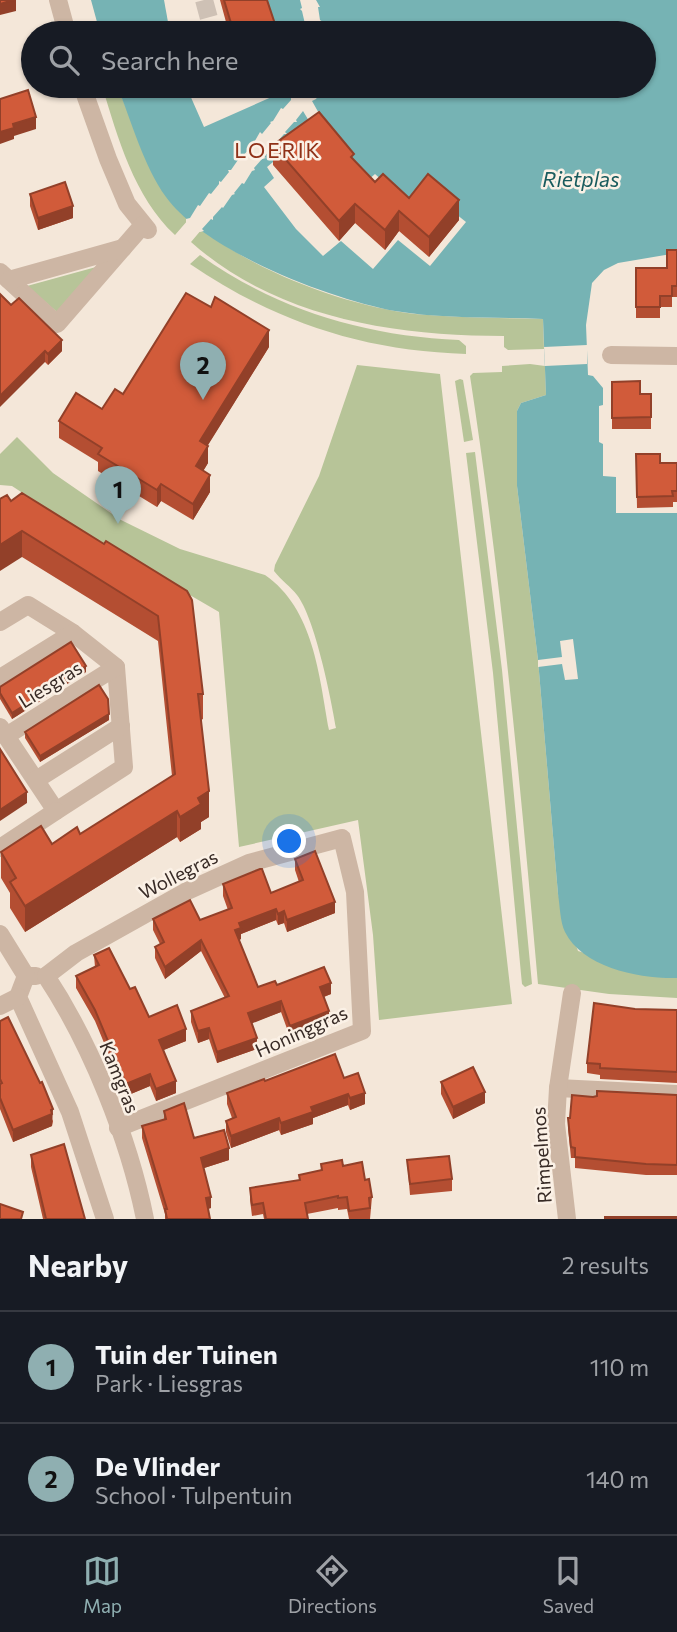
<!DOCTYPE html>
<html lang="en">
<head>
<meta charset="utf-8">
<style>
  :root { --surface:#171b24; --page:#242831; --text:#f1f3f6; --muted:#9ea1a6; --line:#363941; --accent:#8fafb1 }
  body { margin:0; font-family:Commissioner,sans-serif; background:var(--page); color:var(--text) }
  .you { position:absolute; left:290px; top:842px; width:24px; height:24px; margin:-18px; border:5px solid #fff; border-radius:50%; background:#1a73e8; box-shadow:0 0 0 10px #1a73e833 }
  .badge { display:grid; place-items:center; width:46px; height:46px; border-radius:50%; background:var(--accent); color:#111; font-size:23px; font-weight:700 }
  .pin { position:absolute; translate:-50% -58px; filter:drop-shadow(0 2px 4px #0008) }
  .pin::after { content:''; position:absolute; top:37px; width:24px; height:21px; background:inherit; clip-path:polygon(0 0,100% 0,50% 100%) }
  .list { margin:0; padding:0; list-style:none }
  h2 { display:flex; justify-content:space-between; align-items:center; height:91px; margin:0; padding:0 28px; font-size:30px }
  h2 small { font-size:23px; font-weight:400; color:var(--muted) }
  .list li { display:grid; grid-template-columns:46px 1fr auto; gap:21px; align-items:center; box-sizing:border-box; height:112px; padding:0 28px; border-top:2px solid var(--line) }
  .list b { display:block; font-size:26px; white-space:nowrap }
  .list p { margin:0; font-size:23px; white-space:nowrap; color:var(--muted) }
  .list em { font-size:23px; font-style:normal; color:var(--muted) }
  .icon { flex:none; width:38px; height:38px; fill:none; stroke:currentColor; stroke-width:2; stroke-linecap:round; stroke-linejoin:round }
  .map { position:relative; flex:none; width:677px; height:1219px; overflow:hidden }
  .search { position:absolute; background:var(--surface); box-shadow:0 2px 5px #0004; left:21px; right:21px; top:21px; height:77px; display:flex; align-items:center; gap:18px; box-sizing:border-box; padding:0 24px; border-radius:38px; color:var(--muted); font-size:26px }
  .sheet { height:315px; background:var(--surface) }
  nav { display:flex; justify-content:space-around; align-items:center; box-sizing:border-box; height:98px; border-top:2px solid var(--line); background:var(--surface); font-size:19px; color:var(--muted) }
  nav a { display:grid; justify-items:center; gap:4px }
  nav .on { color:var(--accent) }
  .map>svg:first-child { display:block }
  .green { fill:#b7c498 }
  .water { fill:#76b3b4; fill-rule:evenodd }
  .pier { fill:#f4e7d9 }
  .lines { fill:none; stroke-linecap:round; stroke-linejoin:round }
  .minor-tunnel { stroke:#cec1b5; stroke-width:18; stroke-dasharray:18 9; stroke-linecap:butt }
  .minor { stroke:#cdb6a4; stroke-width:18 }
  .wall { fill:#b44e32 }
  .shaded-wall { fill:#924029 }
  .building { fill:#d15b3a; stroke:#924029; stroke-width:2 }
  .labels { text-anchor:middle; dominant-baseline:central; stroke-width:5; stroke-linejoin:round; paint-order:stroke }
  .street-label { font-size:19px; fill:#382b26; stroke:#fbf1e6 }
  .neighbourhood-label { font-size:21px; letter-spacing:2px; fill:#8f3118; stroke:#fbf1e6 }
  .water-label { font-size:21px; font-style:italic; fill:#185b5d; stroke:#fbf1e6 }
</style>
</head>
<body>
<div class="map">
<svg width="677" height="1219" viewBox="0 0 677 1219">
  <rect width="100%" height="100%" fill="#f4e7d9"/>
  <g class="green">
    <path d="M102,86H117L155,177L188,220L175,235C134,197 118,138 102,86Z"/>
    <path d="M202,229C256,272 347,306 415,314C457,318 501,318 543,319L544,349L508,350L504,347V336C394,336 276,318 191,242Z"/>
    <path d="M200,255C277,310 365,336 459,340L466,346V354C363,351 275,322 190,264Z"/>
    <path d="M96,267L57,312L27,286Z"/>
    <path d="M530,364L545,366L546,395L521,403L517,411V486L538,660L558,894L578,951L666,978H677V998L609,994L538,984C520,781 501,578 470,376L473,373L502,372V366Z"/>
    <path d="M357,365L440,374L512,1004L379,1020L373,935L358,820L239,847L219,612L85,534L12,486L0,485V454L17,437L53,473L121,520L180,549L265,575C314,609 319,675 329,730L336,728C331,698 315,618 297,595C291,587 281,580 274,571L275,565L319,476Z"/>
    <path d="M460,379L463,380L473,440L464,442L455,381Z"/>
    <path d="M475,452L502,670L532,984L525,987L522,984L521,974L493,673L466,453Z"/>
  </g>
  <g class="water">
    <path d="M91,0H164L170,33H100Z"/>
    <path d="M263,0H677V253L618,263L604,270L592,283L586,325L588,375L593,376L603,388V405L599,406V442L603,444V476L616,477V513H677V978C640,979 583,968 565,932C560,922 560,906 558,894L538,660L517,486V411L521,403L546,395L543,319C494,317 443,319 395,311C330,299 206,252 166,197C143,165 132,122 117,86H186L204,127L292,88V86H644V33H273ZM279,157L367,181L375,174L411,207L426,190L466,222L430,266L398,240L373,269L341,241L323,256L296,229L264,187L274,178L267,167Z"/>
  </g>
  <g class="pier">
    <path d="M300,0H316L320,7H318L320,20L323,22L321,23L324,33H308L303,25L305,24L302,11L300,9L302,8Z"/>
    <path d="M292,86H328H325L316,99L312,101L325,124L315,131L303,111L296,120L297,122H294L285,132L287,134H284L264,157L266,158L262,159L254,168L255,170L252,171L244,184L242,183L234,193L235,194L232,195L223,208L222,207L213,217V220L211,219L202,229L204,231L200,232L186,223V219L190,218L198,205L200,206L209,193L211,194L219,184V181L221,182L229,172L228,170H231L240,157L241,158L250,148V145L252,146L260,132L262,134L271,123L270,122L273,121L281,108L283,109L291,100V97L293,98L296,94Z"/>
    <path d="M587,345V364L545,366L544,347Z"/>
    <path d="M573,639L578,679L565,680L562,664L538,667V660L562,657L560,641Z"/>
  </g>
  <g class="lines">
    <g class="minor-tunnel">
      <path d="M204,0L213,33"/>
      <path d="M233,86L234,89"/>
    </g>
    <g class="minor">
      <path d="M58,0L67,33"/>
      <path d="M82,86L108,159L127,204L148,230"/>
      <path d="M0,272L57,324L143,225"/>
      <path d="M9,280L123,248"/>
      <path d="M611,355L677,356"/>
      <path d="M0,622L28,605L73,633L116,667L124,767L56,811L0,727"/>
      <path d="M0,678L73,633"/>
      <path d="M6,736L116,667"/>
      <path d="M36,780L121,726"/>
      <path d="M0,848L56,811"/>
      <path d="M0,934L26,976H36"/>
      <path d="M26,976L18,997L70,1112L105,1219"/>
      <path d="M46,976L76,953L185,892L249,863L342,838L355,892L362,1031L118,1128"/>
      <path d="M46,976C91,1044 129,1139 145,1219"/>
      <path d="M0,1006L18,997"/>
      <path d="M558,1088L677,1094"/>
      <path d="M567,1219L556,1124L558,1088L572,993"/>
    </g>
  </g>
  <g class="wall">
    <path d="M220,0H267L278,33H229Z"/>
    <path d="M273,145L354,161L375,182L459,220L429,257L399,231L385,250L355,223L339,241L273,165Z"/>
    <path d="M30,194L73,218L38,230L30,206Z"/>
    <path d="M677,250V297H672V307H660V318H636V268H667Z"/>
    <path d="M11,305L62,351L48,365L45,362Z"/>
    <path d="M269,347L207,446L208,463L203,471L210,492L193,520L161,501L157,507L98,471V462L59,438V421L102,409L123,394Z"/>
    <path d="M612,382L640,394H651V429H612Z"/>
    <path d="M636,454L660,463H677V502H673V507L637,508Z"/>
    <path d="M11,501L104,544L187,591L203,694V719L201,720L209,817L201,822V829L180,842L177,837L25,932L10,908V893L1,878V852L52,844L80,834L172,776L158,641L22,557Z"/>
    <path d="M86,672L12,719L0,699V687Z"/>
    <path d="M109,720L40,762L25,738V732Z"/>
    <path d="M295,859L335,913L287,932L284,923L278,925L276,920L241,934V939L239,940L258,987L277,985L331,994L324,997L329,1022L290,1037L281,1012L251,1023L257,1049L217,1063L209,1039L198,1043L191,1022V1011L225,998L201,951L165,979L155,958V947L160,944L153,930V919L200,920L228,910L223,896V884L271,893L299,882L295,870Z"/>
    <path d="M94,955L130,989L149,1017L186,1041L163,1050L176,1093L156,1101L150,1086L126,1096L95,1021L76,988V976L95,967Z"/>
    <path d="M635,1009L677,1010V1083L600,1079V1075L587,1073V1063Z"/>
    <path d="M0,1021L53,1121L52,1126L13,1142L0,1109Z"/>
    <path d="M344,1078L365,1104L350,1110L348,1105L313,1118V1124L281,1135L279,1130L231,1148L226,1132V1121L232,1118L227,1104V1093L265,1081Z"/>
    <path d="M441,1082L485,1103L453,1119L441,1094Z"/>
    <path d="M677,1095V1175H646L575,1168V1158H571L568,1128V1118H570L593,1097Z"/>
    <path d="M164,1111L194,1138L229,1160L204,1168L211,1208L208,1209L210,1219H165V1214L142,1138V1126L164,1120Z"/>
    <path d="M31,1155L85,1219H43L31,1167Z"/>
    <path d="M407,1160L452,1179V1191L410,1195Z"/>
    <path d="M321,1164L343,1166L365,1180L372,1197L370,1219H349L347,1209L338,1210V1208L307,1214L308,1219H264L263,1214L252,1216L250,1200V1188L299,1180V1175L321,1171Z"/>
  </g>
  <g class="shaded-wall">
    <path d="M13,0H16V11L0,15V4Z"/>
    <path d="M249,86H263L249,92Z"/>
    <path d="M36,117V129L14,136V139L0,144V132L13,124Z"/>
    <path d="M459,200V220L429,257V237Z"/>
    <path d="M355,204V223L339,241V221Z"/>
    <path d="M73,206V218L38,230V218Z"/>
    <path d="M399,211V231L385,250V230Z"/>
    <path d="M269,330V347L200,458V441Z"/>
    <path d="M62,340V351L48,365V354Z"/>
    <path d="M45,351V362L0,407V396Z"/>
    <path d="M208,446V463L196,483V466Z"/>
    <path d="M210,475V492L193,520V504Z"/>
    <path d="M161,484V501L157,507V490Z"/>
    <path d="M22,531V557L0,571V545Z"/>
    <path d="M86,666V672L12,719V713Z"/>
    <path d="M109,714V720L40,762V756Z"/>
    <path d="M209,791V817L201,822V829L180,842V817L198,798Z"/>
    <path d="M27,792V803L0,821V830V810Z"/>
    <path d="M177,811V837L25,932V906Z"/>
    <path d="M335,902V913L287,932V920Z"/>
    <path d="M276,909V920L241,934V939L235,942V930L239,923Z"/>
    <path d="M284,911V923L278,925V914Z"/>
    <path d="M201,940V951L165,979V967Z"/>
    <path d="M331,983V994L320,998V987Z"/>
    <path d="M281,1001V1012L248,1025V1013Z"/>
    <path d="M329,1011V1022L290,1037V1026Z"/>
    <path d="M209,1028V1039L198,1043V1031Z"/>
    <path d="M186,1029V1041L159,1052V1040Z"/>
    <path d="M257,1038V1049L217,1063V1052Z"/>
    <path d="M150,1074V1086L126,1096V1084Z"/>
    <path d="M176,1081V1093L156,1101V1089Z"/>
    <path d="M485,1092V1103L453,1119V1107Z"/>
    <path d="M365,1093V1104L350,1110V1098Z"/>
    <path d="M348,1094V1105L313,1118V1124L281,1135V1123L311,1107Z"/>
    <path d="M53,1109L52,1126L13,1142V1130Z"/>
    <path d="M279,1118V1130L231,1148V1136Z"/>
    <path d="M229,1148V1160L201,1169V1158Z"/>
    <path d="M211,1197V1208L206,1209V1198Z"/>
  </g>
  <g class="building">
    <path d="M0,0H13L0,4Z"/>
    <path d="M224,0H267L278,33H234Z"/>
    <path d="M28,90L36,117L13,124L14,128L0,132V99Z"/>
    <path d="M319,112L354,154L351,157L375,182L383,174L409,198L428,174L459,200L429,237L399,211L385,230L355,204L339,221L273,145Z"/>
    <path d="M65,182L73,206L38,218L30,194Z"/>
    <path d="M667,250H677V286H672V296H660V307H636V268H667Z"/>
    <path d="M186,293L211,307L215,297L269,330L200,441L208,446L196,466L210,475L193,504L161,484L157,490L98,454L102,448L59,421L76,393L102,409L115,389L123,394Z"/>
    <path d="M0,294L11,305L19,298L62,340L48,354L45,351L0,396Z"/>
    <path d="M640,381V394H651V417L612,418V382Z"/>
    <path d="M636,454H660V463H677V491H672L673,496L637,497Z"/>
    <path d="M22,493L104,544L106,541L187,591L192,600L203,694H198L209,791L198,798L201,804L180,817L177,811L25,906L10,882L16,878L1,852L41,826L52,844L77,827L80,834L175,774L158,616L22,531L0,545V499L7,495L11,501Z"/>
    <path d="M71,642L86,666L12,713L0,693V687Z"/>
    <path d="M99,685L108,699L109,714L40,756L25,732Z"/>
    <path d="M0,749L27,792L0,810Z"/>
    <path d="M315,851L335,902L287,920L284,911L278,914L276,909L239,923L241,928L235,930L258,987L275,981L277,985L324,967L331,983L320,987L329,1011L290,1026L281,1001L248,1013L257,1038L217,1052L209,1028L198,1031L191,1011L229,996L201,940L165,967L155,947L164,942L153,919L190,900L200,920L232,908L223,884L260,869H262L271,893L303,880L295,859Z"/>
    <path d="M109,948L130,989L135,987L149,1017L177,1005L186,1029L159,1040L176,1081L156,1089L150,1074L126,1084L95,1010L76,976L99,965L94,955Z"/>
    <path d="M594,1003L635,1009L677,1010V1072L600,1068V1064L587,1063Z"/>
    <path d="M8,1017L40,1083L42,1082L53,1109L51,1110L52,1114L13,1130L0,1098V1084L2,1083L0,1079V1021Z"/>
    <path d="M335,1054L344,1078L358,1073L365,1093L350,1098L348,1094L311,1107L313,1112L281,1123L279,1118L231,1136L226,1121L236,1117L227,1093L264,1079L265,1081Z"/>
    <path d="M473,1067L485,1092L453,1107L441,1082Z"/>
    <path d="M597,1091L677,1095V1165L646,1164L575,1157V1148L571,1147L568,1118H570L572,1095L593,1097L597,1096Z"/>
    <path d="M184,1103L194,1138L224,1130L229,1148L201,1158L211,1197L206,1198L210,1219H167L165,1209H167L142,1126L166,1119L164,1111Z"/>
    <path d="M64,1144L85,1219H46L31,1155Z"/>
    <path d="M449,1156L452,1179L410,1184L407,1160Z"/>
    <path d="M342,1160L343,1166L362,1162L365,1180L369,1179L372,1197L369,1198L370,1208L349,1211L347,1197L338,1198V1196L305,1203L308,1219H266L263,1203L252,1205L250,1188L300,1180L299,1175L322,1170L321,1164Z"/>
    <path d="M0,1204L23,1212L21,1219H0Z"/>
    <rect x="605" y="1217" width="72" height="2"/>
  </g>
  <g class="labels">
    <g class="street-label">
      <text transform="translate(50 684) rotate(-32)">Liesgras</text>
      <text transform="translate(178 874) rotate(-27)">Wollegras</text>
      <text transform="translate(301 1031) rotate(-24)">Honinggras</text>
      <text transform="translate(120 1077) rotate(68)">Kamgras</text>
      <text transform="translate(541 1155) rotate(-94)">Rimpelmos</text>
    </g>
    <g class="neighbourhood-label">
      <text x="278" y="149">LOERIK</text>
    </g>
    <g class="water-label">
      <text x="581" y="178">Rietplas</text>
    </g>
  </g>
</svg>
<div class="you"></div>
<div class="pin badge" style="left:118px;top:524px">1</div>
<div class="pin badge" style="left:203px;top:400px">2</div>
<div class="search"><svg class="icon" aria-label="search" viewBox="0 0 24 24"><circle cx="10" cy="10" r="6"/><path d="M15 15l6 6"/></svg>Search here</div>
</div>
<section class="sheet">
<h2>Nearby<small>2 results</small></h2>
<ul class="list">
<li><span class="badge">1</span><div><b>Tuin der Tuinen</b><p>Park · Liesgras</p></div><em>110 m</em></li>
<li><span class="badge">2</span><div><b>De Vlinder</b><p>School · Tulpentuin</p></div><em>140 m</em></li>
</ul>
</section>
<nav>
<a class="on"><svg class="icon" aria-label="map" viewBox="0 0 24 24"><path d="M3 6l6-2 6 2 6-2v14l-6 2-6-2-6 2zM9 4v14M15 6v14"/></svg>Map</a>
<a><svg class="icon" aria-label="directions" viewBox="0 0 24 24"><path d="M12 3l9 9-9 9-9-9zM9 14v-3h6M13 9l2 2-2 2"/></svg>Directions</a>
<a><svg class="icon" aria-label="saved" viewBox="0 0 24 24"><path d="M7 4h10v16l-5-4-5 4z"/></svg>Saved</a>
</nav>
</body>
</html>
